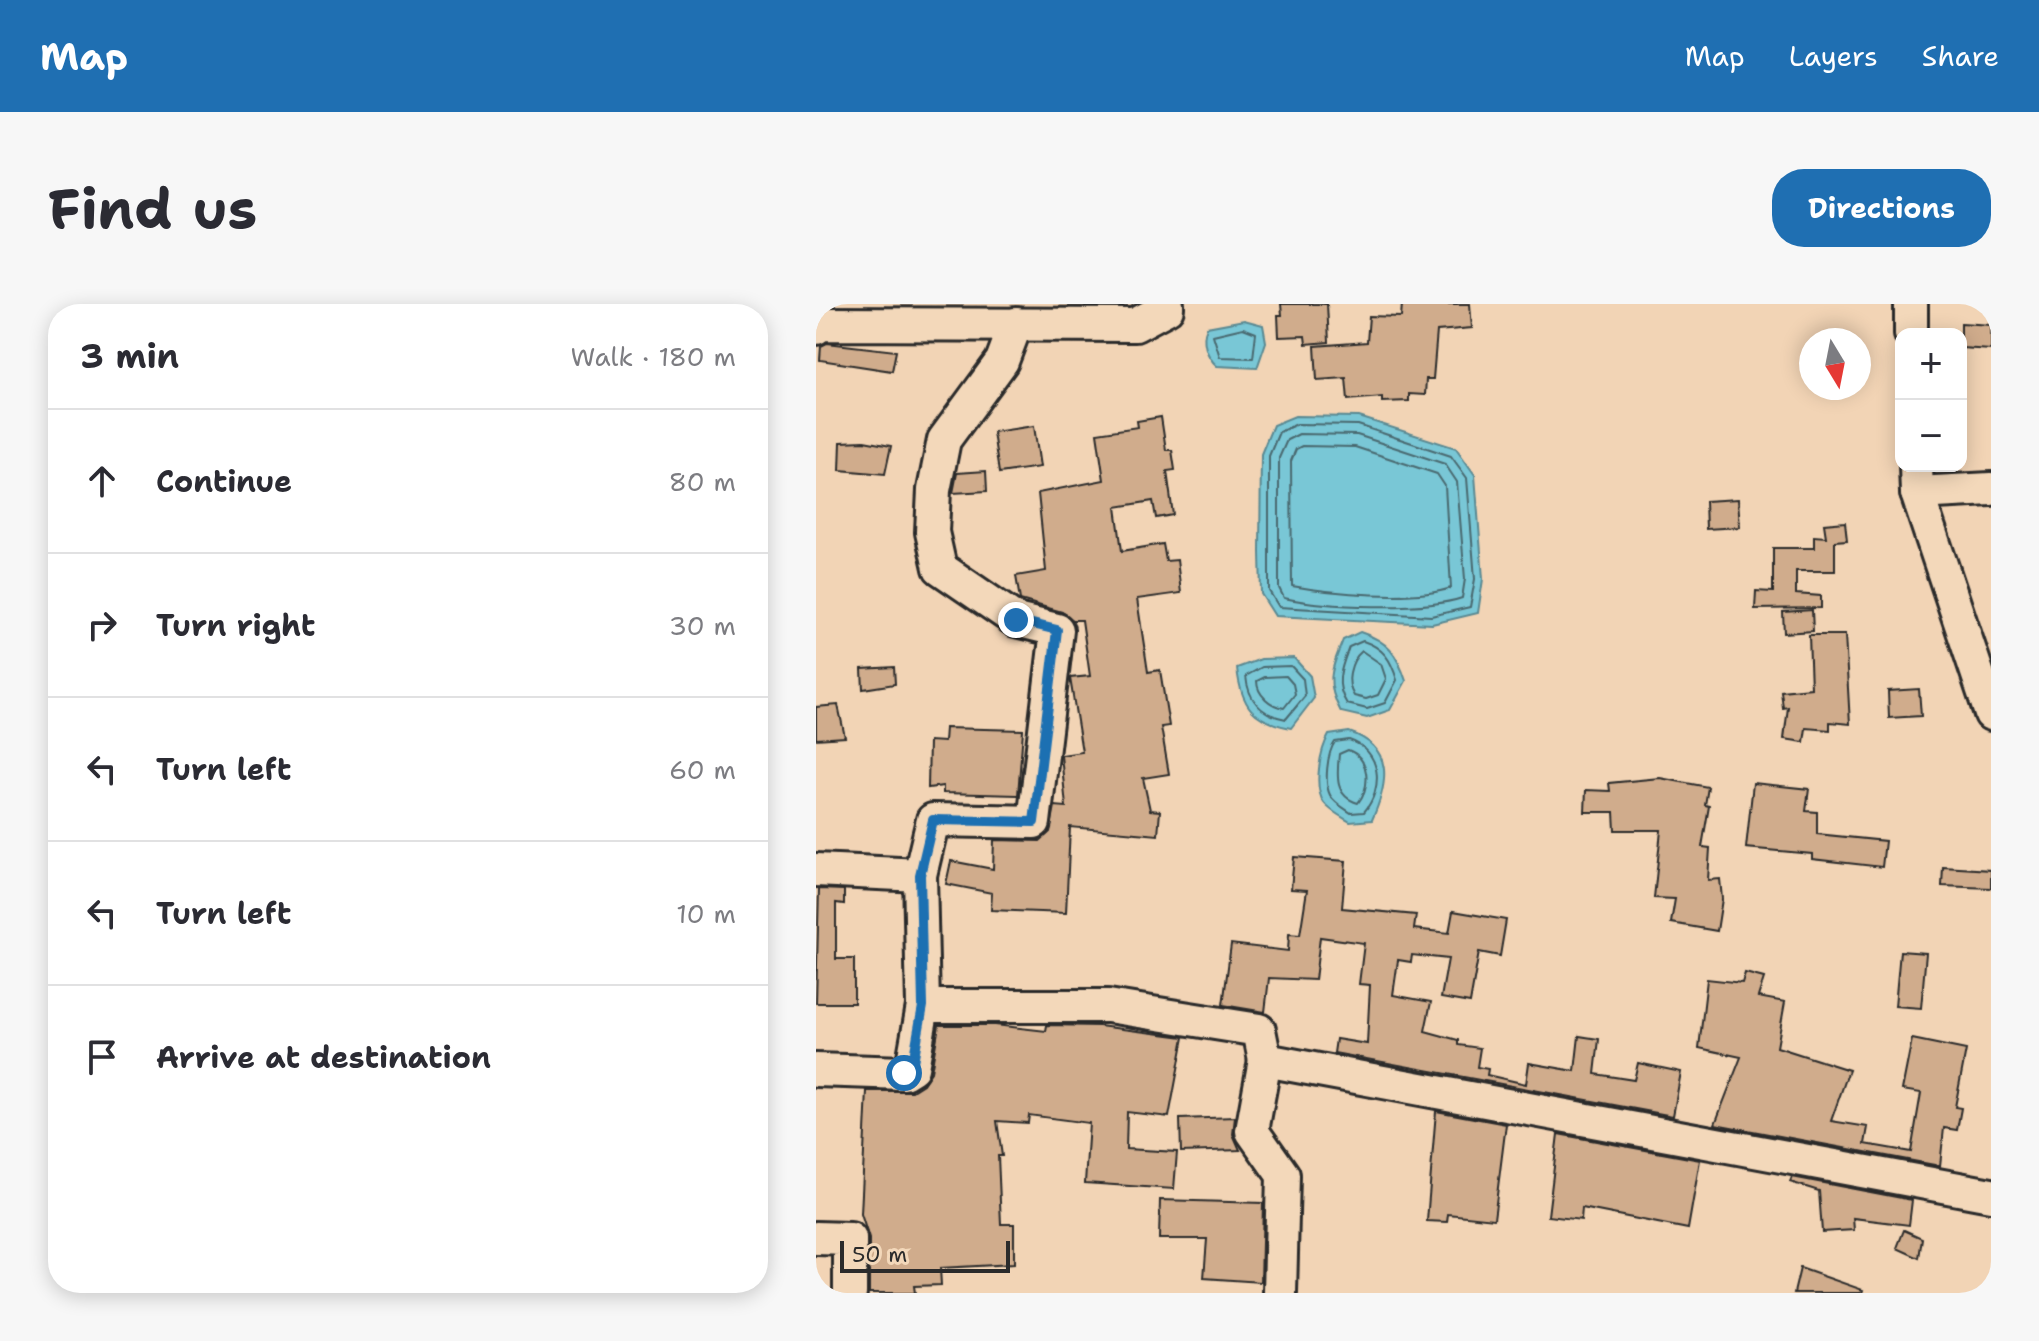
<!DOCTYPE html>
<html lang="en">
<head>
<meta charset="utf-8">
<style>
  :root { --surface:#fff; --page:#f7f7f7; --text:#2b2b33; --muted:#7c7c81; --line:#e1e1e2; --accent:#1f6fb2 }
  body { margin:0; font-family:"Shantell Sans",sans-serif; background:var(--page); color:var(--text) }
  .controls { position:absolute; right:24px; top:24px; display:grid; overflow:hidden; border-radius:16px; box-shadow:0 4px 20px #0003 }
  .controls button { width:72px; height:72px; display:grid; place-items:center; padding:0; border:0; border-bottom:2px solid var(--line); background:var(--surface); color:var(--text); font:40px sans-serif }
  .compass { position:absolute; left:983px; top:24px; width:72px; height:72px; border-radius:50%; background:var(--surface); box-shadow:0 4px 20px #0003; rotate:170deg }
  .scale { position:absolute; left:24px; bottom:20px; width:170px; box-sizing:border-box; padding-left:8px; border:4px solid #2b2b2b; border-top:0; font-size:22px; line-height:28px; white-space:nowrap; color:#2b2b2b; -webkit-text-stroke:6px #f3d8ba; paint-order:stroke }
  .stop { position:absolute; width:24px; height:24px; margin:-18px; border:6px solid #1f6fb2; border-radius:50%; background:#fff }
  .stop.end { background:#1f6fb2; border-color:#fff; box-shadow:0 2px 8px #0008 }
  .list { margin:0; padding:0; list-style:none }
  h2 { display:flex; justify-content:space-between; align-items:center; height:104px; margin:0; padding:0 32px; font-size:34px }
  h2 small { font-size:26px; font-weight:400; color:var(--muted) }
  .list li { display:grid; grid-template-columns:52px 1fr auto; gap:24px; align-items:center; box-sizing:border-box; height:144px; padding:0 32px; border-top:2px solid var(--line) }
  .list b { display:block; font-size:30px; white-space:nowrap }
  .list em { font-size:26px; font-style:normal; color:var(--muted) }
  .icon { flex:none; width:44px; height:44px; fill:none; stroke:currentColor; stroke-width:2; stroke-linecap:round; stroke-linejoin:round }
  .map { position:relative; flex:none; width:1175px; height:989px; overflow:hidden; border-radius:32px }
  header { display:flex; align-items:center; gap:48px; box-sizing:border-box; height:112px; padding:0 40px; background:var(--accent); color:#fff }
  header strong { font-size:38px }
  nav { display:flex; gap:44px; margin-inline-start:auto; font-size:28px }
  .intro { display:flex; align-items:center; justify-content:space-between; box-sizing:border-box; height:192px; padding:0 48px }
  h1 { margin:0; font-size:56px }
  .button { padding:20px 36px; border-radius:32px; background:var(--accent); color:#fff; font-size:28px; font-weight:700 }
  main { display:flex; gap:48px; padding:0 48px }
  aside { flex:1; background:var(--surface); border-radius:32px; box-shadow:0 4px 20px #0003 }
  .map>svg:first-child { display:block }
  .water { fill:#79c7d6; stroke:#5a8992; stroke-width:2 }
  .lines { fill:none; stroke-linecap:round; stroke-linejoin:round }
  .shore { stroke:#4a696f; stroke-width:2 }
  .building { fill:#d0ac8c; stroke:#2b2b2b; stroke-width:2 }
  .minor-casing { stroke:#2b2b2b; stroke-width:38 }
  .minor { stroke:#f3d8ba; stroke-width:32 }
  .route { stroke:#1f6fb2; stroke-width:10 }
</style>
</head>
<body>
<header>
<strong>Map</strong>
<nav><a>Map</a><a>Layers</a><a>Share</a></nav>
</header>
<div class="intro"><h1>Find us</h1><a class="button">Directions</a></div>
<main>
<aside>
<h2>3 min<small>Walk · 180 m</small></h2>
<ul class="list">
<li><svg class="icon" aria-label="ahead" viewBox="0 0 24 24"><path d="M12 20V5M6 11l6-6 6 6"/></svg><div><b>Continue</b></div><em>80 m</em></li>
<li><svg class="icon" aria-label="right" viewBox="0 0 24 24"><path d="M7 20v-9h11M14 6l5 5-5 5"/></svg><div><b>Turn right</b></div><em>30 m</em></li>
<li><svg class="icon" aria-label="left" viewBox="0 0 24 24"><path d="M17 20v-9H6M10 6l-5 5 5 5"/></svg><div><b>Turn left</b></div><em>60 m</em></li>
<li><svg class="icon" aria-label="left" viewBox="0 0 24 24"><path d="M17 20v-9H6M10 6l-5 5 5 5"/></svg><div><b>Turn left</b></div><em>10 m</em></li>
<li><svg class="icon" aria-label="arrive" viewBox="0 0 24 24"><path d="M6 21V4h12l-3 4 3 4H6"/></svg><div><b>Arrive at destination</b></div></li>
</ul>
</aside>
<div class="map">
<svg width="1175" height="989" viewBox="0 0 1175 989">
  <rect width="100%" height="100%" fill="#f2d4b5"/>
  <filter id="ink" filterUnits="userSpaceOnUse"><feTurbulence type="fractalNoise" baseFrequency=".0125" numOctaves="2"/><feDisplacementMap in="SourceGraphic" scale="16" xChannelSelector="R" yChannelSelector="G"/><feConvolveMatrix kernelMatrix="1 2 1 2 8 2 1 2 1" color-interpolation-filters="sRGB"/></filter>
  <g filter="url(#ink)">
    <g class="water">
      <path d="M428,16L447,21L450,38L441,64L401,62C390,52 385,36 391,23Z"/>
      <path d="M479,112L543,113L640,144L659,171L667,275L662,309L616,320L459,312L445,290L444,248L445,150L457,121Z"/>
      <path d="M544,328C572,337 581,350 590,377L574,406L551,414L525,408C509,378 515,366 527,336Z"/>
      <path d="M478,354L494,372L498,394L475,424C437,417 425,402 421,364L445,355Z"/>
      <path d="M533,428C578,443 573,478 556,516L534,518C526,513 514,507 508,499C497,483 504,446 513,431Z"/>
    </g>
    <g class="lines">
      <g class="shore">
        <path d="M427,24L440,29L437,54L404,53L397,31Z"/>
        <path d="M481,120L542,121L635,152L651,174L659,275L654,303L615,312L463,303L453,287V152L463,128Z"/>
        <path d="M483,130L541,131L629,160L641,178L649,275L646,294C608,307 508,303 468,294L463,284V154L471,136Z"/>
        <path d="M486,142L539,143L621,170L629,182L635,284C599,297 514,289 476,282L475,157L480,145Z"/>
        <path d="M547,337C568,344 575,356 581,376L569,399L551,405L531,400C518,380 525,364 533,343Z"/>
        <path d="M546,347L565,360L570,375L562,391L550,395L538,392C529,378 534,357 546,347Z"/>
        <path d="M475,362L487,375L489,392L470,415C446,411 432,396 430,372L446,363Z"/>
        <path d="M449,373L470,372L477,380L479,390L468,404C455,402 441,391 441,377Z"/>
        <path d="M533,436C566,447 568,484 548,508L535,509C528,504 518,499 514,491C508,479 511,449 519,438Z"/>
        <path d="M532,446C554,454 555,482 542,499C518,492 521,471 523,450Z"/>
      </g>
    </g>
    <g class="building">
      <path d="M465,0H511L513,38L490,40L489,32L463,33L462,11H466Z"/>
      <path d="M586,0H654L656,24L621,27L617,75H610L609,91L593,90V97L566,98V93L532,96L530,74L501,76L499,42L551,38L553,12L585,13Z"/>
      <path d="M1145,19L1175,21V46L1145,44Z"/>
      <path d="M11,39L80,47L76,67L4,56L5,42Z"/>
      <path d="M345,113L350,146H356L359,166L351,167L357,211L340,214L337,197L300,203L306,247L347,240L350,257L361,256L365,289L321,295L332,368L344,366L353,422L345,423L353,470L327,474L334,506L344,507L342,531L254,523L250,609L175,606L176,589L130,580L135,557L177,565L178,536L224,537L234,528L239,502L250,503L245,451L266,448L254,374L274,372L266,316H257L246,308L204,296L200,272L230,267L222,189L288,176L281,129L322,123L321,117Z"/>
      <path d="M218,122L224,163L183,169L177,128Z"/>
      <path d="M48,137L75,142L69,170L24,166L25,138Z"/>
      <path d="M170,167L171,187L137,189L141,169Z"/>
      <path d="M922,195L924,223L890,225L889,197Z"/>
      <path d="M1029,218L1031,236L1019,237V267H980V290L1005,292V304L939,305L940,287L957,288V244H998V232L1010,233L1008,220Z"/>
      <path d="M996,306L997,327L968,329L967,308Z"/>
      <path d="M993,331H1029L1034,420L1014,418V426L990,424L988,438L968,435L972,403L967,404L965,387L995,384Z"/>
      <path d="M78,363L79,380L47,385L46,365Z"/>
      <path d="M1103,385L1105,412L1073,414L1072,387Z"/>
      <path d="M22,401L29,433L0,435V403Z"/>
      <path d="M129,424L207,426L202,491L127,489V482L112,484L113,437L128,438Z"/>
      <path d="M844,474L892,483L889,501L893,502L886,543L894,544L892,576L904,575L906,595L901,627L855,619L859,595L838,594L845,526H799L798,508H769L770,486L794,487L793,479Z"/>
      <path d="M937,479L993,485L990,507L1001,508V530L1069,537L1066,563L996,555V550L930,544Z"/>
      <path d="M478,553L530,557L526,604L600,611L598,625L633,629L637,607L690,616L684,652L663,648L654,699L625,694L632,655L596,651L595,658L582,656L577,691L615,698L609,727L642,736V741L664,744L661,763L672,765L671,771L710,780L713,759L759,767L763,732L783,735L779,770L818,776L822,759L865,768L857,812L518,749L520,735L551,740L554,681L543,680L548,639L504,633L499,676L453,674L449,708L407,701L415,640L472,647L473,630L484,631L491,586L475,585Z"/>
      <path d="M1127,563L1175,566V584L1126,582Z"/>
      <path d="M3,585L28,586V600L20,599V655H38V699H0Z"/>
      <path d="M1084,647L1110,649L1105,704L1079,702Z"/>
      <path d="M929,669L948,674L942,693L969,698L961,743L1033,766L1015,817L1052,823L1049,840L1095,848L1105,789L1086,786L1096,735L1150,746L1139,803L1145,804L1141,826L1128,824L1124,862L899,820L925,753L883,744L891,675L926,679Z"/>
      <path d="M123,721H179L230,727L231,721L283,722L368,733L353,813L311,808L310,845L361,848L358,885L269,879L273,819L213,811L212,819L181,817L186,852H182L185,920H198V960L124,964L125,981L98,982L99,989H53V935L45,910L51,787H96L107,780L115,768Z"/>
      <path d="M620,807L690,820L678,915L632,910L631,918L611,917Z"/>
      <path d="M419,813L417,830L424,846L365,848L364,815Z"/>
      <path d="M742,830L884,856L872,925L766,904L765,916L732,912Z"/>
      <path d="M976,873L1096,896L1093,921L1037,914L1038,926L1006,928L1003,887L974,878Z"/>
      <path d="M344,896L447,899L445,978L388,974L391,935H343Z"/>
      <path d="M1088,926L1106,934L1103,954L1081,944Z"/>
      <path d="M984,964L1047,986L1046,989H978Z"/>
    </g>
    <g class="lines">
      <g class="minor-casing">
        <g id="minor">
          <path d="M1095,0V30"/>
          <path d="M0,24L1,20L319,21L351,4V0"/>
          <path d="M1100,162L1101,189L1175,410"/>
          <path d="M1101,189L1175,185"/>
          <path d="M0,566L104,571L117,516L218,518L241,326L200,316L124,264L116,228L118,186L128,136L186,57L200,20"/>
          <path d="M107,702H292L443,726L449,756L1175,891"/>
          <path d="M449,756L436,827L467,871L464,989"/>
          <path d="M0,766L88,769L96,764L107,702L104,571"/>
          <path d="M0,934L34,935V989"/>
        </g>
      </g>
      <use href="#minor" class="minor"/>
    </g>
  </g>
  <g class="lines" filter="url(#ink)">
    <path class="route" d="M88,769L96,764L107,702L104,571L117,516L218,518L241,326L200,316"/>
  </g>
</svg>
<div class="controls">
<button>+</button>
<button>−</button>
</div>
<svg class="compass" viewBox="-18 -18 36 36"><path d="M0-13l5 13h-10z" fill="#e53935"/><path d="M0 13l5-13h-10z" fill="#7c7c81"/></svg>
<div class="scale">50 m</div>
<div class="stop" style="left:88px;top:769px"></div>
<div class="stop end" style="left:200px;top:316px"></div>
</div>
</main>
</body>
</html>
